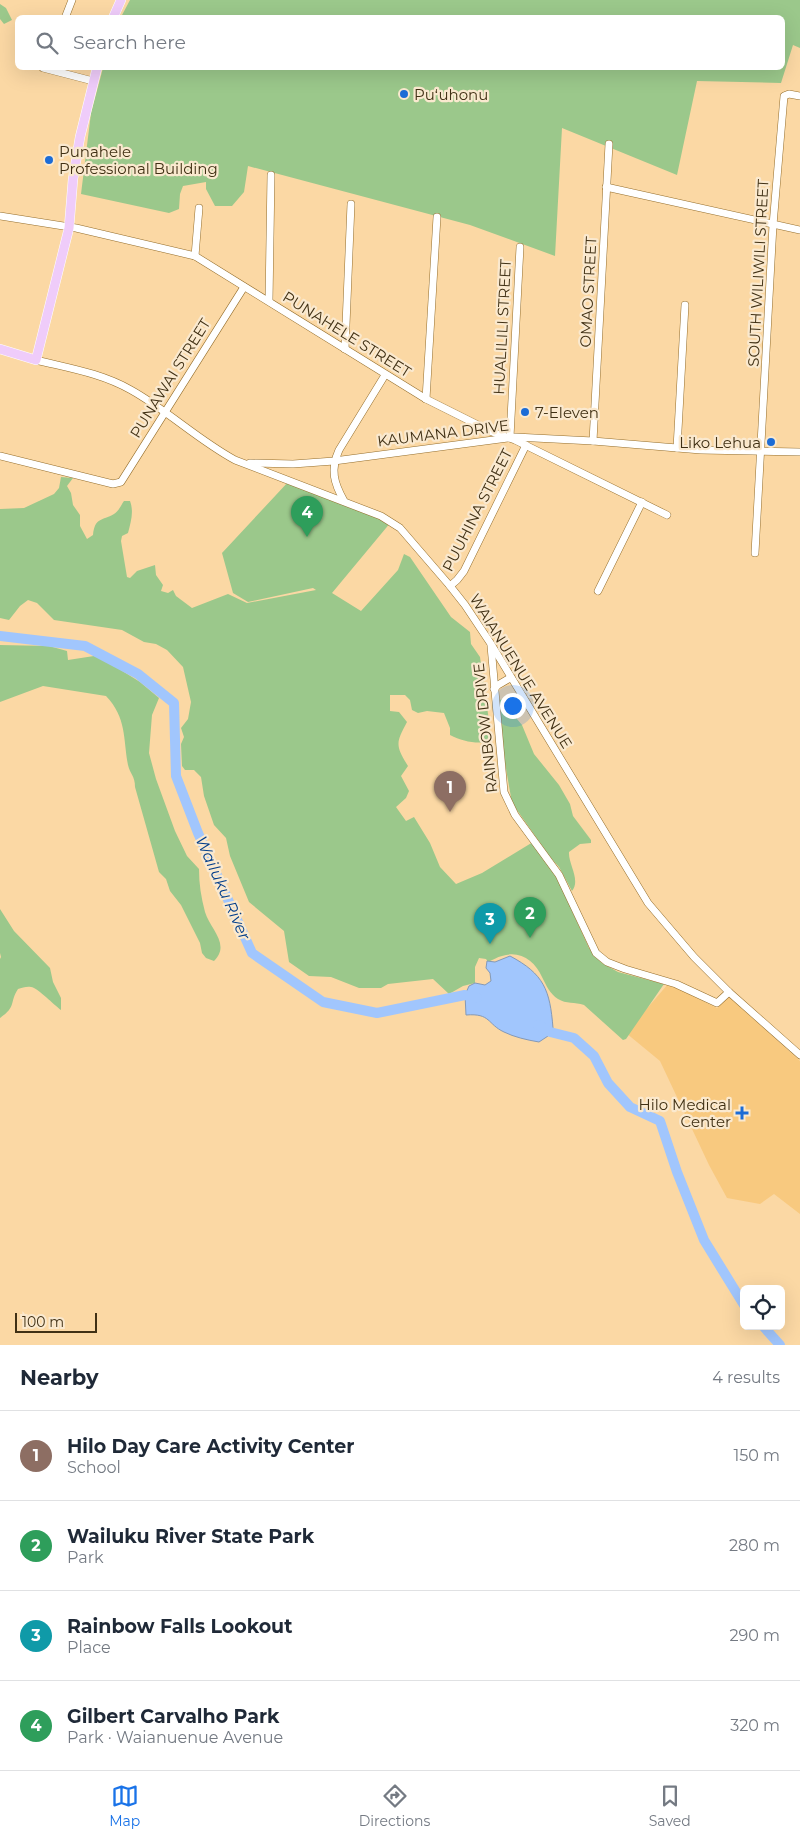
<!DOCTYPE html>
<html lang="en">
<head>
<meta charset="utf-8">
<style>
  :root { --surface:#fff; --page:#f6f6f7; --text:#1f2937; --muted:#747a83; --line:#e0e1e3; --accent:#1a73e8 }
  body { margin:0; font-family:Montserrat,sans-serif; background:var(--page); color:var(--text) }
  .controls { position:absolute; right:15px; bottom:15px; display:grid; overflow:hidden; border-radius:8px; box-shadow:0 5px 20px #0002 }
  .controls button { width:45px; height:45px; display:grid; place-items:center; padding:0; border:0; border-bottom:1px solid var(--line); background:var(--surface); color:var(--text); font:25px sans-serif }
  .scale { position:absolute; left:15px; bottom:12px; width:82px; box-sizing:border-box; padding-left:5px; border:2px solid #403014; border-top:0; font-size:14px; line-height:18px; white-space:nowrap; color:#403014; -webkit-text-stroke:4px #fae9cf; paint-order:stroke }
  .you { position:absolute; left:512px; top:705px; width:18px; height:18px; margin:-12px; border:4px solid #fff; border-radius:50%; background:#1a73e8; box-shadow:0 0 0 8px #1a73e833 }
  .badge { display:grid; place-items:center; width:32px; height:32px; border-radius:50%; background:var(--accent); color:#fff; font-size:16px; font-weight:700 }
  .pin { position:absolute; translate:-50% -41px; filter:drop-shadow(0 1px 2px #0008) }
  .pin::after { content:''; position:absolute; top:26px; width:18px; height:15px; background:inherit; clip-path:polygon(0 0,100% 0,50% 100%) }
  .list { margin:0; padding:0; list-style:none }
  h2 { display:flex; justify-content:space-between; align-items:center; height:65px; margin:0; padding:0 20px; font-size:21px }
  h2 small { font-size:16px; font-weight:400; color:var(--muted) }
  .list li { display:grid; grid-template-columns:32px 1fr auto; gap:15px; align-items:center; box-sizing:border-box; height:90px; padding:0 20px; border-top:1px solid var(--line) }
  .list b { display:block; font-size:19px; white-space:nowrap }
  .list p { margin:0; font-size:16px; white-space:nowrap; color:var(--muted) }
  .list em { font-size:16px; font-style:normal; color:var(--muted) }
  .icon { flex:none; width:28px; height:28px; fill:none; stroke:currentColor; stroke-width:2; stroke-linecap:round; stroke-linejoin:round }
  .map { position:relative; flex:none; width:800px; height:1345px; overflow:hidden }
  .search { position:absolute; background:var(--surface); box-shadow:0 5px 20px #0002; left:15px; right:15px; top:15px; height:55px; display:flex; align-items:center; gap:12px; box-sizing:border-box; padding:0 18px; border-radius:8px; color:var(--muted); font-size:19px }
  .sheet { height:425px; background:var(--surface) }
  nav { display:flex; justify-content:space-around; align-items:center; box-sizing:border-box; height:70px; border-top:1px solid var(--line); background:var(--surface); font-size:14px; color:var(--muted) }
  nav a { display:grid; justify-items:center; gap:2px }
  nav .on { color:var(--accent) }
  .map>svg:first-child { display:block }
  .built { fill:#f8c97f }
  .green { fill:#9bc88b }
  .water { fill:#a1c6fd; stroke:#8499b7 }
  .lines { fill:none; stroke-linecap:round; stroke-linejoin:round }
  .river { stroke:#a1c6fd; stroke-width:10 }
  .minor-casing { stroke:#956e2b; stroke-width:8 }
  .major-casing { stroke:#fff; stroke-width:10 }
  .minor { stroke:#fff; stroke-width:7 }
  .major { stroke:#efccfa; stroke-width:9 }
  .poi-dot { fill:#1c6cd6; stroke:#fae9cf; stroke-width:2 }
  .labels { text-anchor:middle; dominant-baseline:central; stroke-width:4.5; stroke-linejoin:round; paint-order:stroke }
  .poi-label { font-size:15px; fill:#403014; stroke:#fae9cf; text-anchor:start }
  .street-label { font-size:15px; fill:#403014; stroke:#fae9cf }
  .water-label { font-size:16px; font-style:italic; fill:#003d8a; stroke:#fae9cf }
</style>
</head>
<body>
<div class="map">
<svg width="800" height="1345" viewBox="0 0 800 1345">
  <rect width="100%" height="100%" fill="#fbd8a4"/>
  <path class="built" d="M668,984L717,1008L729,997L800,1061V1214L774,1194L760,1204L727,1198L709,1165L660,1061L626,1033Z"/>
  <g class="green">
    <path d="M130,0H800V48L793,45L781,83L697,81L677,175L562,128L555,256L470,225L248,166L244,192L232,206H215L206,189V182L183,186L180,194L179,209L169,213L81,194L91,113L103,68H782V18L121,17Z"/>
    <path d="M0,4L6,8L12,20L4,24L0,19Z"/>
    <path d="M61,477L73,478L67,486L71,493L73,505L80,515V526L87,539L93,535C95,517 102,521 114,514C119,511 121,505 124,501H130C134,512 131,521 128,533L122,536L121,541L127,577L130,578L137,571L155,565L156,575L163,585L161,591L168,593L173,590L176,596L192,608L228,594L247,603L316,590L313,588L248,602L233,593L222,553L289,481L391,522L332,593L361,611L398,570L404,554L410,557L451,617L470,632L471,644L480,657L490,728L488,742C474,744 462,741 450,735V728L444,713L427,711L418,713L412,710L410,700L405,695H390V711L399,712L407,722C396,743 395,745 408,766L401,776L409,791L406,798L396,807L406,821L414,817L430,843L440,867L456,884L482,873L533,842L557,878L589,948L602,963L618,972L664,984L626,1039L623,1040L584,1005C575,1002 566,1004 558,999C550,994 546,985 542,977C535,961 520,950 502,956C497,957 493,960 488,962L486,959L479,958L475,967V983L463,986L449,994L433,979L388,984L381,988H359L331,977L309,976L289,962L284,931L249,902L230,856L226,838L214,825L204,796L201,777L194,770H185L182,766L181,744L184,737L181,728L188,719L191,702L183,667L167,650L156,644L144,642L122,630L54,620L37,603L28,600L20,606L9,620L0,618V509L24,508L54,494L59,488Z"/>
    <path d="M0,645L49,646L67,651L68,660L94,656L100,657L140,682L159,698L152,715L149,753L156,779L175,831L187,856L199,869C199,884 201,897 205,912C210,929 231,944 214,961L206,958L202,953L200,943L181,905L170,891L166,879L159,872L135,787C135,776 130,774 128,765C123,739 127,718 106,696L43,686L0,702Z"/>
    <path d="M504,699L514,709L517,719L522,725L534,754L559,785L570,804L573,816L591,840V843L580,844L569,852C568,864 581,880 572,891L559,867L550,857L512,803L502,746L499,700Z"/>
    <path d="M0,875V909L14,931L50,968L53,982L61,998V1010C54,1005 38,988 31,987C27,986 22,988 18,989C9,1003 17,1006 0,1018V959L1,957L0,953Z"/>
  </g>
  <path class="water" d="M510,956C544,974 550,990 553,1028L548,1036L539,1042C527,1040 514,1037 504,1032C487,1024 491,1013 466,1015L465,995L469,986L475,983L485,985L491,981L490,973L486,968L487,961L495,962Z"/>
  <g class="lines">
    <g class="river">
      <path d="M0,636L85,646L138,674L174,703L176,776L198,833L252,953L323,1002L377,1013L465,995L477,998"/>
      <path d="M538,1025L550,1032L574,1038L594,1056L608,1083L630,1107L660,1121L677,1172L704,1240L744,1305"/>
      <path d="M763,1326L780,1345"/>
    </g>
    <g class="minor-casing">
      <g id="minor">
        <path d="M65,18L72,0"/>
        <path d="M43,68L93,81"/>
        <path d="M606,187L800,230"/>
        <path d="M0,216L76,228L195,256L426,399L492,432L515,440L667,515"/>
        <path d="M195,256L199,208"/>
        <path d="M269,301L271,175"/>
        <path d="M345,349L351,204"/>
        <path d="M36,360C68,368 101,373 131,390C167,410 198,440 235,460L381,516L400,528L450,586L465,605L491,644L648,903L694,957L729,992L800,1055"/>
        <path d="M426,399L437,217"/>
        <path d="M510,437L520,247"/>
        <path d="M593,441L609,144"/>
        <path d="M677,448L685,305"/>
        <path d="M0,456L113,484L121,482L244,287"/>
        <path d="M250,463L293,464L334,461L515,437L593,441L701,450L800,452"/>
        <path d="M344,501C334,483 330,470 339,450L385,375"/>
        <path d="M755,553L773,225L784,96L789,94L800,96"/>
        <path d="M450,586L457,580L464,571L526,445"/>
        <path d="M598,591L642,502"/>
        <path d="M491,646L504,792L515,815L559,875L596,953L607,962L625,969L676,984L717,1003L729,992"/>
        <path d="M494,689L498,685L510,678"/>
      </g>
    </g>
    <g class="major-casing">
      <g id="major">
        <path d="M113,18L121,0"/>
        <path d="M0,349L36,360L69,228L73,179L80,137L97,68"/>
      </g>
    </g>
    <use href="#minor" class="minor"/>
    <use href="#major" class="major"/>
  </g>
  <g class="poi-dot">
    <circle cx="404" cy="94" r="5"/>
    <circle cx="49" cy="160" r="5"/>
    <circle cx="525" cy="412" r="5"/>
    <circle cx="771" cy="442" r="5"/>
    <path d="M739.5 1105.5h5v5h5v5h-5v5h-5v-5h-5v-5h5z"/>
  </g>
  <g class="labels">
    <g class="poi-label">
      <text x="414" y="94">Puʻuhonu</text>
      <text x="59" y="151">Punahele<tspan x="59" dy="17">Professional Building</tspan></text>
      <text x="535" y="412">7-Eleven</text>
      <text x="761" y="442" text-anchor="end">Liko Lehua</text>
      <text x="731" y="1104" text-anchor="end">Hilo Medical<tspan x="731" dy="17">Center</tspan></text>
    </g>
    <g class="street-label">
      <text transform="translate(758 273) rotate(-87)">SOUTH WILIWILI STREET</text>
      <text transform="translate(588 292) rotate(-87)">OMAO STREET</text>
      <text transform="translate(502 327) rotate(-87)">HUALILILI STREET</text>
      <text transform="translate(347 334) rotate(32)">PUNAHELE STREET</text>
      <text transform="translate(170 378) rotate(-58)">PUNAWAI STREET</text>
      <text transform="translate(443 433) rotate(-7)">KAUMANA DRIVE</text>
      <text transform="translate(477 510) rotate(-63)">PUUHINA STREET</text>
      <text transform="translate(521 671) rotate(58)">WAIANUENUE AVENUE</text>
      <text transform="translate(485 728) rotate(-96)">RAINBOW DRIVE</text>
    </g>
    <g class="water-label">
      <text transform="translate(223 888) rotate(66)">Wailuku River</text>
    </g>
  </g>
</svg>
<div class="controls">
<button><svg class="icon" aria-label="locate" viewBox="0 0 24 24"><circle cx="12" cy="12" r="6"/><path d="M12 2v4M12 18v4M2 12h4M18 12h4"/></svg></button>
</div>
<div class="scale">100 m</div>
<div class="you"></div>
<div class="pin badge" style="left:450px;top:812px;background:#8d6e63">1</div>
<div class="pin badge" style="left:530px;top:938px;background:#2e9e5b">2</div>
<div class="pin badge" style="left:490px;top:944px;background:#0f9aa8">3</div>
<div class="pin badge" style="left:307px;top:537px;background:#2e9e5b">4</div>
<div class="search"><svg class="icon" aria-label="search" viewBox="0 0 24 24"><circle cx="10" cy="10" r="6"/><path d="M15 15l6 6"/></svg>Search here</div>
</div>
<section class="sheet">
<h2>Nearby<small>4 results</small></h2>
<ul class="list">
<li><span class="badge" style="background:#8d6e63">1</span><div><b>Hilo Day Care Activity Center</b><p>School</p></div><em>150 m</em></li>
<li><span class="badge" style="background:#2e9e5b">2</span><div><b>Wailuku River State Park</b><p>Park</p></div><em>280 m</em></li>
<li><span class="badge" style="background:#0f9aa8">3</span><div><b>Rainbow Falls Lookout</b><p>Place</p></div><em>290 m</em></li>
<li><span class="badge" style="background:#2e9e5b">4</span><div><b>Gilbert Carvalho Park</b><p>Park · Waianuenue Avenue</p></div><em>320 m</em></li>
</ul>
</section>
<nav>
<a class="on"><svg class="icon" aria-label="map" viewBox="0 0 24 24"><path d="M3 6l6-2 6 2 6-2v14l-6 2-6-2-6 2zM9 4v14M15 6v14"/></svg>Map</a>
<a><svg class="icon" aria-label="directions" viewBox="0 0 24 24"><path d="M12 3l9 9-9 9-9-9zM9 14v-3h6M13 9l2 2-2 2"/></svg>Directions</a>
<a><svg class="icon" aria-label="saved" viewBox="0 0 24 24"><path d="M7 4h10v16l-5-4-5 4z"/></svg>Saved</a>
</nav>
</body>
</html>
